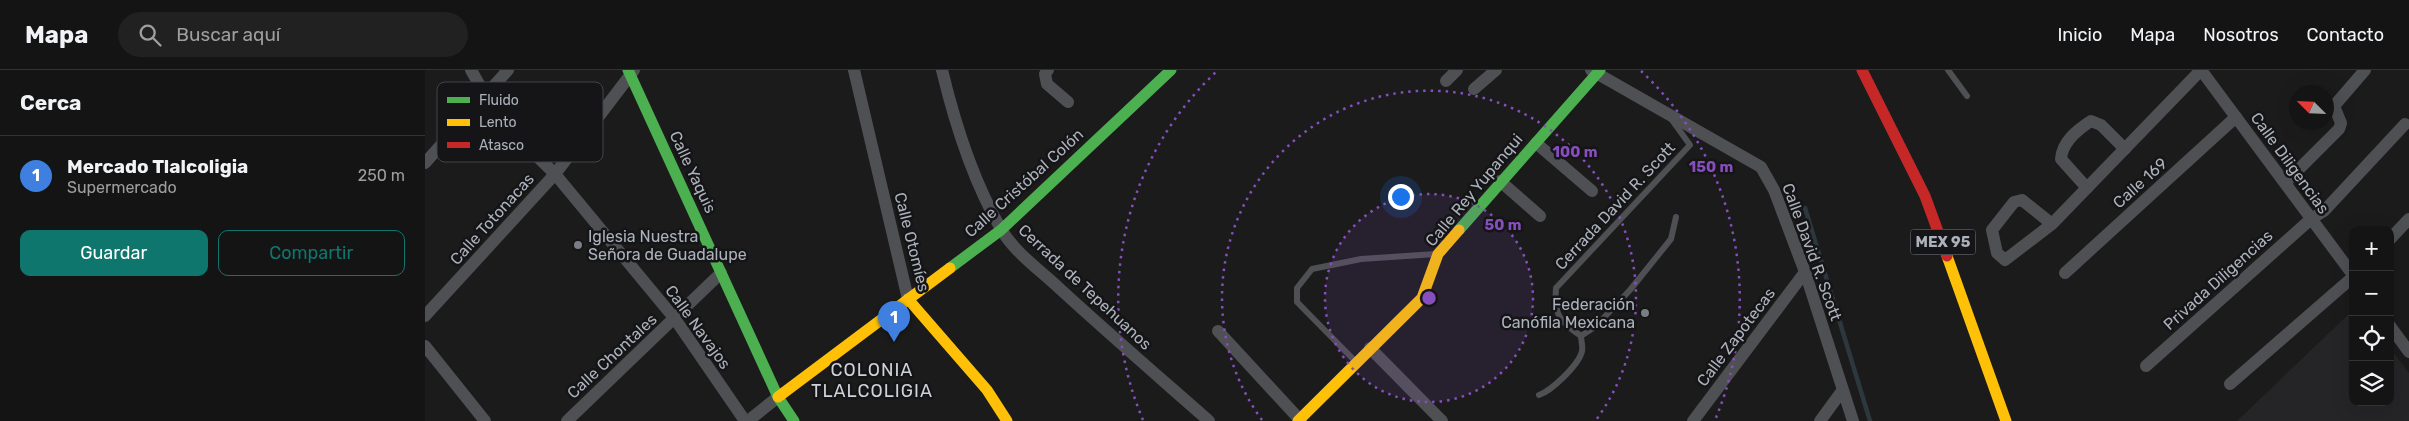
<!DOCTYPE html>
<html lang="es">
<head>
<meta charset="utf-8">
<style>
  :root { --surface:#141414; --page:#212122; --text:#f1f3f6; --muted:#9d9ea0; --line:#333334; --accent:#0f766e }
  body { margin:0; font-family:Rubik,sans-serif; background:var(--page); color:var(--text) }
  .controls { position:absolute; right:15px; bottom:15px; display:grid; overflow:hidden; border-radius:10px; box-shadow:0 5px 20px #0002 }
  .controls button { width:45px; height:45px; display:grid; place-items:center; padding:0; border:0; border-bottom:1px solid var(--line); background:var(--surface); color:var(--text); font:25px sans-serif }
  .compass { position:absolute; left:1864px; top:15px; width:45px; height:45px; border-radius:50%; background:var(--surface); box-shadow:0 5px 20px #0002; rotate:294deg }
  .you { position:absolute; left:975px; top:126px; width:18px; height:18px; margin:-12px; border:4px solid #fff; border-radius:50%; background:#1a73e8; box-shadow:0 0 0 8px #1a73e833 }
  .badge { display:grid; place-items:center; width:32px; height:32px; border-radius:50%; background:var(--accent); color:#fff; font-size:16px; font-weight:700 }
  .pin { position:absolute; translate:-50% -41px; filter:drop-shadow(0 1px 2px #0008) }
  .pin::after { content:''; position:absolute; top:26px; width:18px; height:15px; background:inherit; clip-path:polygon(0 0,100% 0,50% 100%) }
  .list { margin:0; padding:0; list-style:none }
  h2 { display:flex; justify-content:space-between; align-items:center; height:65px; margin:0; padding:0 20px; font-size:21px }
  h2 small { font-size:16px; font-weight:400; color:var(--muted) }
  .list li { display:grid; grid-template-columns:32px 1fr auto; gap:15px; align-items:center; box-sizing:border-box; height:80px; padding:0 20px; border-top:1px solid var(--line) }
  .list b { display:block; font-size:19px; white-space:nowrap }
  .list p { margin:0; font-size:16px; white-space:nowrap; color:var(--muted) }
  .list em { font-size:16px; font-style:normal; color:var(--muted) }
  .actions { display:flex; gap:10px; padding:15px 20px }
  .actions a { flex:1; padding:11px 0; border:1px solid var(--accent); border-radius:10px; text-align:center; font-size:18px; color:var(--accent) }
  .actions .main { background:var(--accent); color:#fff }
  .icon { flex:none; width:28px; height:28px; fill:none; stroke:currentColor; stroke-width:2; stroke-linecap:round; stroke-linejoin:round }
  .map { position:relative; flex:none; width:1984px; height:351px; overflow:hidden }
  header { display:flex; align-items:center; gap:30px; box-sizing:border-box; height:70px; padding:0 25px; background:var(--surface); border-bottom:1px solid var(--line) }
  header strong { font-size:24px }
  nav { display:flex; gap:28px; margin-inline-start:auto; font-size:18px }
  .search { width:350px; height:45px; background:var(--page); display:flex; align-items:center; gap:12px; box-sizing:border-box; padding:0 18px; border-radius:28px; color:var(--muted); font-size:19px }
  main { display:flex }
  aside { flex:1; background:var(--surface) }
  .map>svg:first-child { display:block }
  .built { fill:#252527 }
  .lines { fill:none; stroke-linecap:round; stroke-linejoin:round }
  .stream { stroke:#2d373e; stroke-width:4.5 }
  .lane { stroke:#4f5054; stroke-width:6 }
  .street { stroke:#4f5054; stroke-width:12 }
  .fast { stroke:#4caf50; stroke-width:11 }
  .slow { stroke:#ffc107; stroke-width:11 }
  .jam { stroke:#c62828; stroke-width:11 }
  .ring { fill:none; stroke:#874ebe; stroke-width:2.5; stroke-dasharray:2.5 5 }
  .poi-dot { fill:#797d84; stroke:#151517; stroke-width:2 }
  .labels { text-anchor:middle; dominant-baseline:central; stroke-width:5; stroke-linejoin:round; paint-order:stroke }
  .shield { fill:#151517; stroke:#7f838a; stroke-width:1 }
  .shield-label { font-size:15px; font-weight:bold; fill:#acb2bc }
  .street-label { font-size:16px; fill:#acb2bc; stroke:#151517 }
  .poi-label { font-size:16px; fill:#acb2bc; stroke:#151517; text-anchor:start }
  .neighbourhood-label { font-size:18px; letter-spacing:1px; fill:#cdd1d8; stroke:#151517 }
  .key { fill:#151517; stroke:#424449; stroke-width:1 }
  .key-label { font-size:14px; fill:#acb2bc }
  .centre { fill:#874ebe; stroke:#151517; stroke-width:2.5 }
  .ring-label { font-size:15px; text-anchor:middle; font-weight:bold; fill:#874ebe; stroke:#151517; stroke-width:5; stroke-linejoin:round; paint-order:stroke }
</style>
</head>
<body>
<header>
<strong>Mapa</strong>
<div class="search"><svg class="icon" aria-label="search" viewBox="0 0 24 24"><circle cx="10" cy="10" r="6"/><path d="M15 15l6 6"/></svg>Buscar aquí</div>
<nav><a>Inicio</a><a>Mapa</a><a>Nosotros</a><a>Contacto</a></nav>
</header>
<main>
<aside>
<h2>Cerca<small></small></h2>
<ul class="list">
<li><span class="badge" style="background:#3f7fe0">1</span><div><b>Mercado Tlalcoligia</b><p>Supermercado</p></div><em>250 m</em></li>
</ul>
<div class="actions"><a class="main">Guardar</a><a>Compartir</a></div>
</aside>
<div class="map">
<svg width="1984" height="351" viewBox="0 0 1984 351">
  <rect width="100%" height="100%" fill="#1b1b1b"/>
  <path class="built" d="M1928,240V332H1965V278L1984,303V351H1812Z"/>
  <g class="lines">
    <path class="stream" d="M1380,138L1445,351"/>
    <g class="lane">
      <path d="M1523,0L1542,26"/>
      <path d="M1247,50L1265,75L1131,218C1129,245 1134,251 1156,266L1171,256L1205,220L1246,169L1251,147"/>
      <path d="M931,292L872,232V218L887,199L936,189L1011,184"/>
      <path d="M1114,325C1126,321 1154,295 1157,281C1158,277 1156,270 1156,266"/>
    </g>
    <g class="street">
      <path d="M46,0L74,49L130,104L250,249L320,351"/>
      <path d="M429,0L483,229"/>
      <path d="M517,0C530,54 548,111 576,159C589,182 615,200 634,218C683,263 734,307 784,351"/>
      <path d="M623,0L620,4L622,14L643,32"/>
      <path d="M1166,0L1336,97L1349,120L1380,202L1428,351"/>
      <path d="M1776,0L1928,205"/>
      <path d="M1021,11L1032,0"/>
      <path d="M1049,19L1071,0"/>
      <path d="M1111,73L1167,121"/>
      <path d="M0,93L83,0"/>
      <path d="M1075,111L1115,146"/>
      <path d="M1860,113L1914,59L1916,53L1909,36L1940,0"/>
      <path d="M1662,118L1636,89C1637,72 1652,60 1666,51L1676,55L1700,79"/>
      <path d="M1627,154L1597,130L1589,132L1567,160L1572,183L1580,190L1627,154L1776,0"/>
      <path d="M1965,169L1984,149"/>
      <path d="M1640,203L1811,47"/>
      <path d="M0,246L130,104L209,0"/>
      <path d="M1965,256L1984,282"/>
      <path d="M793,261L876,351"/>
      <path d="M0,276L60,351"/>
      <path d="M945,278L1017,351"/>
      <path d="M1721,296L1886,149L1899,141L1980,54"/>
      <path d="M1805,314L1928,207"/>
      <path d="M142,351L296,203"/>
      <path d="M323,351L353,327"/>
      <path d="M1268,351L1380,202"/>
      <path d="M1395,351L1417,321"/>
    </g>
    <g class="fast">
      <path d="M203,0L353,327L369,351"/>
      <path d="M1034,160L1175,0"/>
      <path d="M525,198L576,160L746,0"/>
    </g>
    <g class="slow">
      <path d="M1522,186L1581,351"/>
      <path d="M483,229L562,320L582,351"/>
      <path d="M353,327L525,198"/>
      <path d="M873,351L997,228L1013,184L1034,160"/>
    </g>
    <path class="jam" d="M1437,0L1500,126L1522,186"/>
  </g>
  <circle cx="1004" cy="228" r="104" fill="#874ebe" fill-opacity=".12"/>
  <g class="ring">
    <circle cx="1004" cy="228" r="104"/>
    <path d="M837 350A207 207 0 1 1 1171 350"/>
    <path d="M718 350A311 311 0 0 1 792 1M1216 1A311 311 0 0 1 1290 350"/>
  </g>
  <g class="poi-dot">
    <circle cx="153" cy="175" r="5"/>
    <circle cx="1220" cy="243" r="5"/>
  </g>
  <g class="labels">
    <rect class="shield" x="1485.5" y="159.5" width="65" height="25" rx="4"/>
    <g class="shield-label">
      <text x="1518" y="172">MEX 95</text>
    </g>
    <g class="street-label">
      <text transform="translate(1865 93) rotate(54)">Calle Diligencias</text>
      <text transform="translate(268 102) rotate(65)">Calle Yaquis</text>
      <text transform="translate(599 113) rotate(-42)">Calle Cristóbal Colón</text>
      <text transform="translate(1715 113) rotate(-42)">Calle 169</text>
      <text transform="translate(1049 120) rotate(-50)">Calle Rey Yupanqui</text>
      <text transform="translate(1190 136) rotate(-47)">Cerrada David R. Scott</text>
      <text transform="translate(67 149) rotate(-48)">Calle Totonacas</text>
      <text transform="translate(487 172) rotate(76)">Calle Otomíes</text>
      <text transform="translate(1387 182) rotate(70)">Calle David R. Scott</text>
      <text transform="translate(1793 210) rotate(-42)">Privada Diligencias</text>
      <text transform="translate(660 217) rotate(43)">Cerrada de Tepehuanos</text>
      <text transform="translate(273 257) rotate(54)">Calle Navajos</text>
      <text transform="translate(1311 267) rotate(-53)">Calle Zapotecas</text>
      <text transform="translate(187 286) rotate(-43)">Calle Chontales</text>
    </g>
    <g class="poi-label">
      <text x="163" y="166">Iglesia Nuestra<tspan x="163" dy="18">Señora de Guadalupe</tspan></text>
      <text x="1210" y="234" text-anchor="end">Federación<tspan x="1210" dy="18">Canófila Mexicana</tspan></text>
    </g>
    <g class="neighbourhood-label">
      <text x="447" y="300">COLONIA<tspan x="447" dy="21">TLALCOLIGIA</tspan></text>
    </g>
  </g>
  <rect x="12" y="12" width="166" height="80" rx="8" class="key"/>
  <rect x="22" y="27" width="23" height="6" fill="#4caf50"/>
  <rect x="22" y="49" width="23" height="7" fill="#ffc107"/>
  <rect x="22" y="72" width="23" height="6" fill="#c62828"/>
  <g class="key-label">
    <text x="54" y="35">Fluido</text>
    <text x="54" y="57">Lento</text>
    <text x="54" y="80">Atasco</text>
  </g>
  <circle cx="1004" cy="228" r="8" class="centre"/>
  <g class="ring-label">
    <text x="1150" y="87">100 m</text>
    <text x="1286" y="102">150 m</text>
    <text x="1078" y="160">50 m</text>
  </g>
</svg>
<div class="controls">
<button>+</button>
<button>−</button>
<button><svg class="icon" aria-label="locate" viewBox="0 0 24 24"><circle cx="12" cy="12" r="6"/><path d="M12 2v4M12 18v4M2 12h4M18 12h4"/></svg></button>
<button><svg class="icon" aria-label="layers" viewBox="0 0 24 24"><path d="M12 4l9 5-9 5-9-5zM3 14l9 5 9-5"/></svg></button>
</div>
<svg class="compass" viewBox="-18 -18 36 36"><path d="M0-13l5 13h-10z" fill="#e53935"/><path d="M0 13l5-13h-10z" fill="#9d9ea0"/></svg>
<div class="you"></div>
<div class="pin badge" style="left:469px;top:272px;background:#3f7fe0">1</div>
</div>
</main>
</body>
</html>
